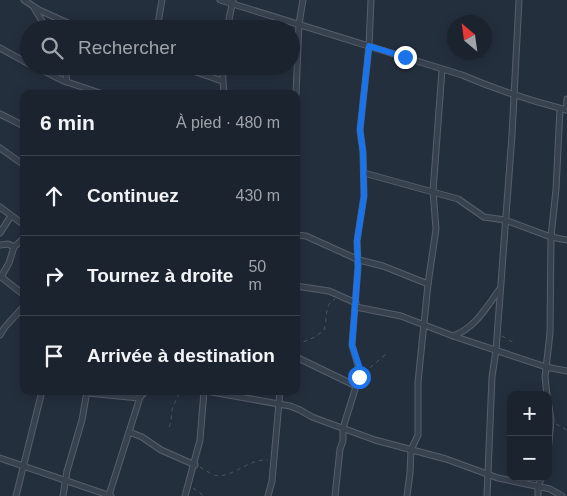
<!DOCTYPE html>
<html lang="fr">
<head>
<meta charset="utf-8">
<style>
  :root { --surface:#1b232e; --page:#282f3a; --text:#f1f3f6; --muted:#a0a4aa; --line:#39404a }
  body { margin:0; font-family:Arial,sans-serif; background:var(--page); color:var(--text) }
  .controls { position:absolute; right:15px; bottom:15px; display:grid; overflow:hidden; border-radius:10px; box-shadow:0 2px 12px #0003 }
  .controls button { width:45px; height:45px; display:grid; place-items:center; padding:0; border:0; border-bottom:1px solid var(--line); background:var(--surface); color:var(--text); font:25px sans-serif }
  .compass { position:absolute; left:447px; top:15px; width:45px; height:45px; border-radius:50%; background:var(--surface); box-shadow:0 2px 12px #0003; rotate:331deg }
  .stop { position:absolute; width:15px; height:15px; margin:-11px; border:4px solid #1a73e8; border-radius:50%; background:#fff }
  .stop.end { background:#1a73e8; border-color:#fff; box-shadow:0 1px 5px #0008 }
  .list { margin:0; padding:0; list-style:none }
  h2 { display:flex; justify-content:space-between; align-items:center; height:65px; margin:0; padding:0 20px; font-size:21px }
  h2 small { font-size:16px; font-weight:400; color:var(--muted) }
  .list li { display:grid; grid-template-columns:32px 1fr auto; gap:15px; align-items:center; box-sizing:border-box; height:80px; padding:0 20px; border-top:1px solid var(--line) }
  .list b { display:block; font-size:19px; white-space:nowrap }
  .list em { font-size:16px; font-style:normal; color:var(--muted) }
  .icon { flex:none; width:28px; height:28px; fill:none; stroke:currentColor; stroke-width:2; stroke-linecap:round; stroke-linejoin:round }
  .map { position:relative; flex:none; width:567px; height:496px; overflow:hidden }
  .search { position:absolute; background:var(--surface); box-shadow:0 2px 12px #0003; left:20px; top:20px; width:280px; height:55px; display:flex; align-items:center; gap:12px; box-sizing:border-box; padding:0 18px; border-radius:28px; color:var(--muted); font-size:19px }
  .panel { position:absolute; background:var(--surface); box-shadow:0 2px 12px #0003; left:20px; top:90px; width:280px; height:305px; border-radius:10px }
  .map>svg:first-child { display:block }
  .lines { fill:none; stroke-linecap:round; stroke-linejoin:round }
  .minor-casing { stroke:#565f6c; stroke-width:7 }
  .path { stroke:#44595c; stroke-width:1; stroke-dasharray:4 4; stroke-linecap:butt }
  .minor { stroke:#38414e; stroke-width:5 }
  .route { stroke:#1a73e8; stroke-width:6 }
</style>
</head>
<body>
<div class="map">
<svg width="567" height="496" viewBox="0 0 567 496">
  <rect width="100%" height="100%" fill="#242f3e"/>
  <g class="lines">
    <g class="minor-casing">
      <g id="minor">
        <path d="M24,0L39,10L81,29"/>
        <path d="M220,0L462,75C497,90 531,101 567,110"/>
        <path d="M34,8L47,29"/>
        <path d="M157,29L162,0"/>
        <path d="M227,29L233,0"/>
        <path d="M0,48L29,64"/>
        <path d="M34,66L64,81L103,94"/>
        <path d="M63,66L66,75L67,82"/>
        <path d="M179,66L222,81"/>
        <path d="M222,66L224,94"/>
        <path d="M296,94L299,24L303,0"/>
        <path d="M566,110L567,99"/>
        <path d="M0,114L24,126"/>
        <path d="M0,148L24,165"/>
        <path d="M364,173L458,199L484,217L505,220L551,237L567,240"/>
        <path d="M0,207L24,225"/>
        <path d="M0,233L11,216"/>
        <path d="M296,235L306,236L359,260L383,266L428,284"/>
        <path d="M0,245L8,244L14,247"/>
        <path d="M0,276L24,295"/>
        <path d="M1,277L9,263L14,247L24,238"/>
        <path d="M296,286L329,291L356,303"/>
        <path d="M356,307L401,316L453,336L546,367L567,371"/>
        <path d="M0,335L5,327L24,306"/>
        <path d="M453,336C475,328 486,308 499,290"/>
        <path d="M296,357L356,386"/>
        <path d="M206,391L290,406L300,410L312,417L375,440L446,459L498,478L550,489L562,496"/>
        <path d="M87,393L139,398L146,391"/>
        <path d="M547,395L545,377L550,333L551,237L556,189L560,109"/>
        <path d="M548,400L551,420L548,453"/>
        <path d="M129,432L142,437L161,450L195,465"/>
        <path d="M0,458L111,496"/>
        <path d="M109,495L142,391"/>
        <path d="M16,496L42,391"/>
        <path d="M63,496L67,471L82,420L87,391"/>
        <path d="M185,496L200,440L204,391"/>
        <path d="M268,496L272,481L280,391"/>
        <path d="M335,496L340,449L343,441V428L359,377V369L352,345L358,267L357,241L364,196L363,152L360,130L369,46L371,0"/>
        <path d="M407,496L410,473L411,450L418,435V382L428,284L436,229L433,191L442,70"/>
        <path d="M487,496L492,377L496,350L512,135L519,0"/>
        <path d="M538,496V486L542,477"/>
      </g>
    </g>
    <g class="path">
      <path d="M502,336L514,343"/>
      <path d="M296,345L315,337L324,330C328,320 323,305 335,299"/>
      <path d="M364,373L386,354"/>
      <path d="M556,424L567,430"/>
      <path d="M169,427C172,421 171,416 172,410C173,404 178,399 179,391"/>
      <path d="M200,467C204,469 209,473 214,475C230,480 249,458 268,460"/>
      <path d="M193,488L204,496"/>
    </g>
    <use href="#minor" class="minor"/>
  </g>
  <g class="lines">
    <path class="route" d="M359,377L360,369L352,345L358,267L357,241L364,196L363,152L360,130L369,46L405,57"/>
  </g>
</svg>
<div class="controls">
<button>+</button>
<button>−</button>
</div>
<svg class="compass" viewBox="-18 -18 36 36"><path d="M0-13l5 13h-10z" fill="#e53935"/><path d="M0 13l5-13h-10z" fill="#a0a4aa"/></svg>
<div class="stop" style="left:359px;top:377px"></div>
<div class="stop end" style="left:405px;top:57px"></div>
<div class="search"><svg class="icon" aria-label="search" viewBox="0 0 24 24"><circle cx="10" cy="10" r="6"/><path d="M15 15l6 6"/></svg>Rechercher</div>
<section class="panel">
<h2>6 min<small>À pied · 480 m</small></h2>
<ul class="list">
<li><svg class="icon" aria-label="ahead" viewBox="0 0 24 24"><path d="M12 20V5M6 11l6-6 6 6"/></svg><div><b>Continuez</b></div><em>430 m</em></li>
<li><svg class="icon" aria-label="right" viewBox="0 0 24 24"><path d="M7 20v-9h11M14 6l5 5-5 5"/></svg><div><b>Tournez à droite</b></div><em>50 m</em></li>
<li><svg class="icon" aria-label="arrive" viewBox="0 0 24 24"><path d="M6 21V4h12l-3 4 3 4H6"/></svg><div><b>Arrivée à destination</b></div></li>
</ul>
</section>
</div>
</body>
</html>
